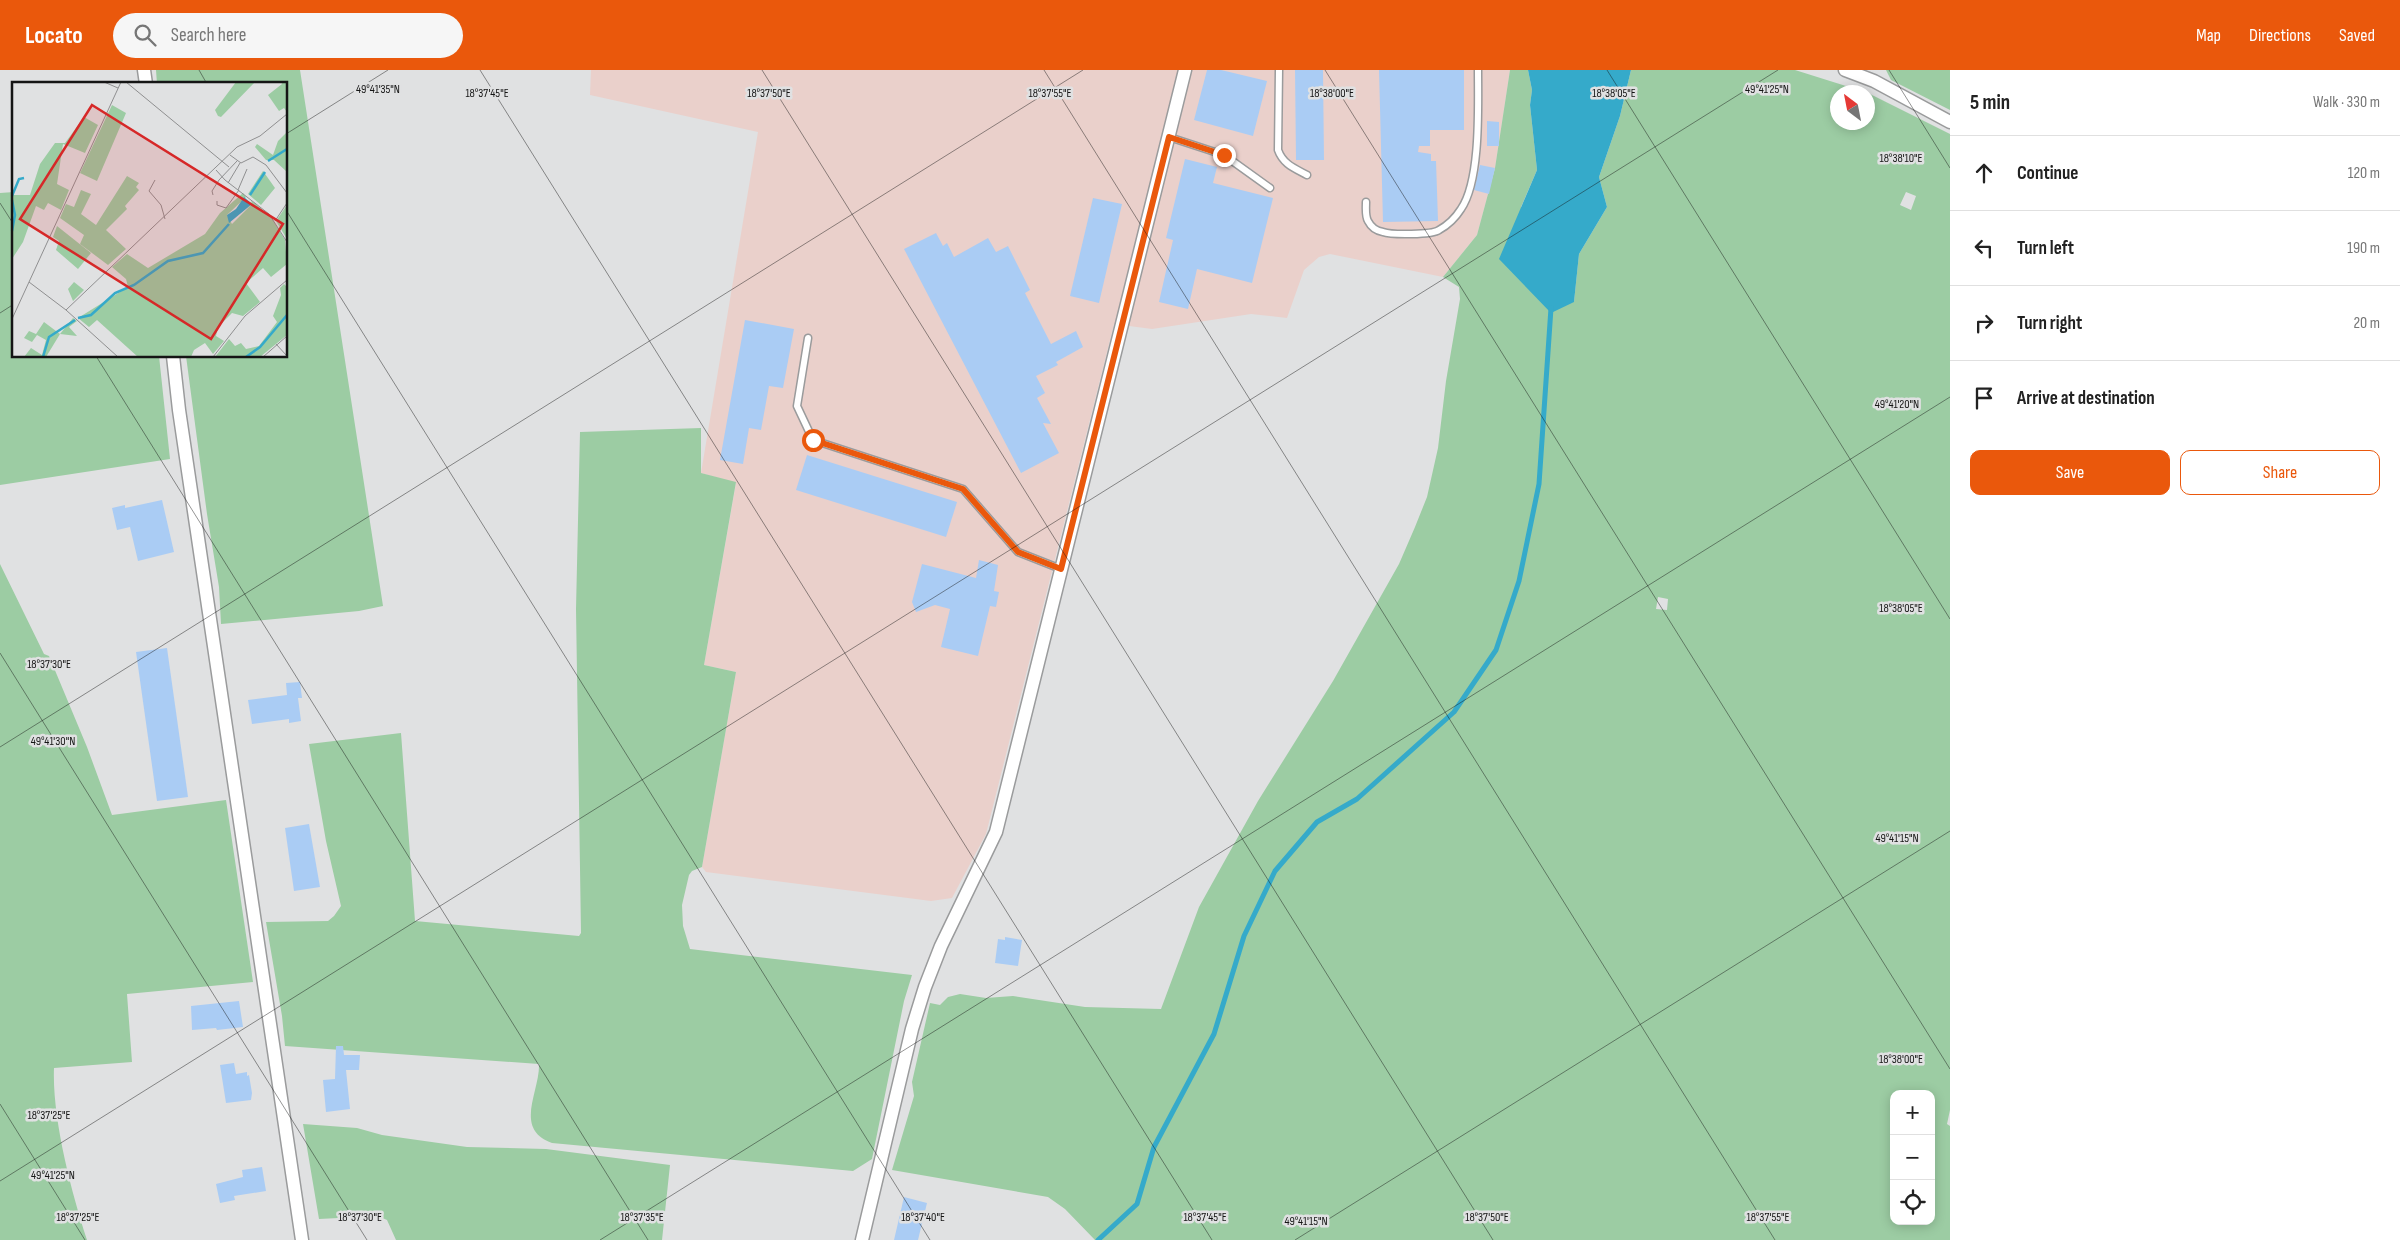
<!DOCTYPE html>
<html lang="en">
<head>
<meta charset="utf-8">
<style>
  :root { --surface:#fff; --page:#f6f6f6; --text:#222; --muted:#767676; --line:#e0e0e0; --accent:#ea580c }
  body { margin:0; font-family:"Sofia Sans Condensed",sans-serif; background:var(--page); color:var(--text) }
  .controls { position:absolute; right:15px; bottom:15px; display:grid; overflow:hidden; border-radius:10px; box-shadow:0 2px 12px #0003 }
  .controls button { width:45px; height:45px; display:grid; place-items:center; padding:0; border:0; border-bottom:1px solid var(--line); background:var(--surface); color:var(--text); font:25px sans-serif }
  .compass { position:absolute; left:1830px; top:15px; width:45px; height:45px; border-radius:50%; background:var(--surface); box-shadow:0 2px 12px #0003; rotate:328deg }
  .stop { position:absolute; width:15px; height:15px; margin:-11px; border:4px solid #ea580c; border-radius:50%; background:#fff }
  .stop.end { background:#ea580c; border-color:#fff; box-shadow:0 1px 5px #0008 }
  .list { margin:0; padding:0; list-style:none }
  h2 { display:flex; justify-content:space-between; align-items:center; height:65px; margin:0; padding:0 20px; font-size:21px }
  h2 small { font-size:16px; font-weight:400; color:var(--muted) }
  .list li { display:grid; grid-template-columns:32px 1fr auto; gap:15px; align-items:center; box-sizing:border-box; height:75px; padding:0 20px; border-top:1px solid var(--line) }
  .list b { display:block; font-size:19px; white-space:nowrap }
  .list em { font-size:16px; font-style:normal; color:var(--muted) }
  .actions { display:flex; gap:10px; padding:15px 20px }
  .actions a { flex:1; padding:11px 0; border:1px solid var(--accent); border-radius:10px; text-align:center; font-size:18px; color:var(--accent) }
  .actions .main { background:var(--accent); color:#fff }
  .icon { flex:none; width:28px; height:28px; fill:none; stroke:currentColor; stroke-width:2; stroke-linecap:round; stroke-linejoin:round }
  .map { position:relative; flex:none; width:1950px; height:1170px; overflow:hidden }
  header { display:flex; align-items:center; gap:30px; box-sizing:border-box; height:70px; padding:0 25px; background:var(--accent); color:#fff }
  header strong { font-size:24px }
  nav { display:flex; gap:28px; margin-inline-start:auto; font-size:18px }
  .search { width:350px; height:45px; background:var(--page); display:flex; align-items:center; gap:12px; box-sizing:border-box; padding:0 18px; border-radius:28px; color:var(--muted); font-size:19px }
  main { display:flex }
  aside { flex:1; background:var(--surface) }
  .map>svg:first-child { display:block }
  .industrial { fill:#ead0cb }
  .green { fill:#9ccca3; fill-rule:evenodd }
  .water { fill:#35aaca }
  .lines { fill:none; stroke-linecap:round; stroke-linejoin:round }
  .stream { stroke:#35aaca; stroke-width:5 }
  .building { fill:#aaccf4 }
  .lane-casing { stroke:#9a9b9c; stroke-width:9 }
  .street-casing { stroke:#9a9b9c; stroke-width:15 }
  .lane { stroke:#fff; stroke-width:6 }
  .street { stroke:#fff; stroke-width:12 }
  .route { stroke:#ea580c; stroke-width:6 }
  .ticks { fill:none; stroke:#151515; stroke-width:1; stroke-opacity:0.45 }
  .inset-river { fill:none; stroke:#35aaca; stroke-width:2.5 }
  .inset-road { fill:none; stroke:#8f8f90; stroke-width:1 }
  .view { fill:#d62828; fill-opacity:0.15; stroke:#d62828; stroke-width:2.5 }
  .inset-edge { fill:none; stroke:#151515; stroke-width:2.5 }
  .ticks-label { font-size:12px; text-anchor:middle; fill:#151515; stroke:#e0e1e2; stroke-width:5; stroke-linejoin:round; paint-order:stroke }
</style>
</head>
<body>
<header>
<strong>Locato</strong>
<div class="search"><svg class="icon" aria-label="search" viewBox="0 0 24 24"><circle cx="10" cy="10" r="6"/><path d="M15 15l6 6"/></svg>Search here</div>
<nav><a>Map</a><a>Directions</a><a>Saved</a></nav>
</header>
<main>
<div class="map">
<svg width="1950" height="1170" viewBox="0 0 1950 1170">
  <rect width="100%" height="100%" fill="#e0e1e2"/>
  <path class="industrial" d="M591,0H1510L1495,98L1477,165L1443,207L1330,184L1319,187L1304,200L1287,248L1251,244L1152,259L1114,254L986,764L952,828L931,831L706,802L702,797L736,602L704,595L736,413L701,403L758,62L590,25Z"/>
  <g class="green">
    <path d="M156,0H300L383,536L359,541L221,554L219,517L207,444L186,286H286V14H157Z"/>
    <path d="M1510,0H1528L1532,20L1530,35L1537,100L1521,137L1574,232L1579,184L1607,137L1599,107L1620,46L1631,0H1795L1865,22H1838V52H1868V23L1950,64V1040L1947,1054L1950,1056V1170H1095L1065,1139L1048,1127L892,1100L914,1026L912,1012L930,933L940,935L948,927L960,924L986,928L1013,926L1085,937L1161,939L1199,837L1258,731L1333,611L1399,494L1415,457L1427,427L1438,378L1446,311L1460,229L1459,217L1443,207L1477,165L1495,98ZM1906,122L1916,126L1911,140L1900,135ZM1658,527L1668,529L1667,540L1656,539ZM1894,1024H1931V1151H1894Z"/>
    <path d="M1886,0H1950V40L1891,10Z"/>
    <path d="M14,122V286H159L170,389L0,415V123Z"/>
    <path d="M701,358V403L736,412L704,595L736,602L702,797L692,801L689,805L682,835L683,856L690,879L912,905L904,931L872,1089L853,1101L552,1073C513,1059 540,1022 539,994L285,976L282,946L266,852L328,851L334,846L341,836L326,771L309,674L401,663L415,851L579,866L581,863L576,539L580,362Z"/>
    <path d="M0,494L44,584L49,586L87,677L112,745L226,730L253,912L127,924L132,992L54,998C52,1048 71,1121 87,1170H0Z"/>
    <path d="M303,1054L357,1058L382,1065L467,1077L546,1079L670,1095L662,1170H396L387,1150L378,1146L319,1149Z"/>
  </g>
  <path class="water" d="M1528,0H1631L1620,46L1599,107L1607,137L1579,184L1574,232L1551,243L1499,189L1537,100L1530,35L1532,20Z"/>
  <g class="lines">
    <path class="stream" d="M1098,1170L1137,1134L1154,1077L1214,964L1244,866L1275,801L1317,752L1357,729L1454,642L1496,580L1519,511L1539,414L1551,238"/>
  </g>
  <g class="building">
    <path d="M1207,0H1221L1267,11L1253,66L1194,50Z"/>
    <path d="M1295,0H1323L1324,90H1296Z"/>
    <path d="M1379,0H1464V60H1430V76H1419L1418,82L1431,84V91H1436L1438,151L1383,152Z"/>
    <path d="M1487,51L1499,52V76H1487Z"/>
    <path d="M1185,89L1217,97L1213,113L1273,128L1252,213L1197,199L1188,239L1159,232L1173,170L1166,168Z"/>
    <path d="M1480,95L1495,98L1489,124L1474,120Z"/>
    <path d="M1093,128L1122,134L1099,233L1070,226Z"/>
    <path d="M936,163L943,176L947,173L954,187L988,168L996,182L1008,176L1030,220L1025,223L1051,274L1076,261L1083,277L1056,292L1058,295L1036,306L1045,323L1037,328L1051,354L1043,353L1059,383L1021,403L904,179Z"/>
    <path d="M745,250L794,259L783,318L769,316L761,360L749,358L743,394L720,390Z"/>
    <path d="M807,385L957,432L946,467L796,420Z"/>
    <path d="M162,430L174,482L138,491L130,457L117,460L112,438L125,435V438Z"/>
    <path d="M979,490L998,495L994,521L999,522L996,537L990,536L978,586L941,577L950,539L935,535L916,542L912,532L922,494L976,508Z"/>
    <path d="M167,578L188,727L157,731L136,582Z"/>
    <path d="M300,612L302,628H298L301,651L289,653V649L252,654L248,630L287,625L286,613Z"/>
    <path d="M309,754L320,817L294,821L285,758Z"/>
    <path d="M1005,867L1022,870L1018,896L995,893L998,869L1005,870Z"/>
    <path d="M239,931L243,957L217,960L216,958L192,960L191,936Z"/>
    <path d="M336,976H343L344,985H360L359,1000H346L350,1039L326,1042L323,1010L335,1009Z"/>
    <path d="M234,993L236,1004L247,1002V1006L249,1005L252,1023L251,1030L226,1033L220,995Z"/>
    <path d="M262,1097L266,1121L234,1126L235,1130L220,1133L216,1114L243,1107L242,1100Z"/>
    <path d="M904,1127L927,1133L918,1170H894Z"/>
  </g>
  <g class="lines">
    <g class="lane-casing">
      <g id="lane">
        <path d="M1279,0L1278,80C1283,94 1294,98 1307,105"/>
        <path d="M1169,67L1224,85L1270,118"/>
        <path d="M1366,132C1366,138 1365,146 1368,151C1371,157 1377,161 1383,162C1391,165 1432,165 1439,160C1448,155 1456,147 1461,139C1481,110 1478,35 1478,0"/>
        <path d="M808,268L797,336L813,370L963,419L1018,482L1061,499"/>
      </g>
    </g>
    <g class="street-casing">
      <g id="street">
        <path d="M144,0L146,14"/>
        <path d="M1845,0L1874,11L1950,52"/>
        <path d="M173,286L179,340L302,1170"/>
        <path d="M862,1170L912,959L925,917L941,876L996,762L1185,0"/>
      </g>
    </g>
    <use href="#lane" class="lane"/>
    <use href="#street" class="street"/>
  </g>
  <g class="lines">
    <path class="route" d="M813,370L963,419L1018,482L1061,499L1169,67L1224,85"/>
  </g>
  <path class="ticks" d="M199,0L207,14M480,0L1212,1170M762,0L1493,1170M1044,0L1775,1170M1325,0L1950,999M1607,0L1950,549M1889,0L1950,98M286,64L388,0M0,133L14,155M286,140L930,1170M0,243L14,234M96,286L648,1170M0,583L367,1170M0,677L1083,0M0,1034L85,1170M0,1111L1778,0M600,1170L1950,327M1295,1170L1950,761"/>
  <g transform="translate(12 12)">
    <rect width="275" height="275" fill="#e0e1e2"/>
    <path d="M224,0H243L209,35L206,34L203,28ZM269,0H275V30L272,26L267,29L256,13L270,2ZM100,23L114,31L85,99L68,91ZM72,35L86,43L73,71L51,62L45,102L57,108L49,128L36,121L32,128L24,124L11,160L0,177V113H18L28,82L43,61H53ZM275,50V90L262,78H254L243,65L245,62L261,73L266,59ZM251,89L263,106L249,123L236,112ZM115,94L127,101L124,105L127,108L113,124L115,127L94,148L114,167L96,183L68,162L72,153L48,136L54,122L62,125L69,108L79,112L69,132L84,143ZM231,111L234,115L215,133L220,142L240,122L239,119L243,121L261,138L273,158L275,182L259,195L251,186L234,201L248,220L231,234L220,231L206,245L204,254L212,259L201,272L193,261L182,268L179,275H126L85,238L77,245L66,236L116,205L114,197L100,185L115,172L136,186L193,152L208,131ZM275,123V157L264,139ZM45,144L79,171L66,187L44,168L47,159L41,155ZM62,200L72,208L61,219L56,207ZM272,202L275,205V253L248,275H203L217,257L223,264L229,261L234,267L247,264L265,240L261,234L269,213L268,206ZM61,236L65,239L57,245L65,254L48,252L34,275H12L19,266L30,273L34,258L25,253L20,260L12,256L17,249L24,252L32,240L48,252Z" fill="#9ccca3"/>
    <path d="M232,115L240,122L217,141L215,133L224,127Z" fill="#35aaca"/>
    <path class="inset-river" d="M256,79L275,67M238,113L253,90M0,114L7,97L12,96M0,118L3,133L0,149M66,236L79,233L103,211L122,203L156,179L191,171L217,142M31,275L37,255L63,238M234,275L248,265L275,233"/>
    <path class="inset-road" d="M92,0L106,6M114,0L217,85M218,73L229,81L241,75L254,83L275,111M204,88L213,98L257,132L275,160M143,98L137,109L149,123L153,137M216,101L228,81M226,108L235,87M201,113L200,109L207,98L225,79M205,119V123L214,126L227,108M263,139L275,121M17,200L54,228L106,275M54,228L225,65L248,54L275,32M0,237L109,0M264,262L275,274M201,275L233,234L275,198M251,275L275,254"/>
    <path class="view" d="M80,23L271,142L199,257L8,137Z"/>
    <rect width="275" height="275" class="inset-edge"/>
  </g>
  <g class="ticks-label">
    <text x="378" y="23">49°41'35"N</text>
    <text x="1767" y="23">49°41'25"N</text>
    <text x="487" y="27">18°37'45"E</text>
    <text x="769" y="27">18°37'50"E</text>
    <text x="1050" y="27">18°37'55"E</text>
    <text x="1332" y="27">18°38'00"E</text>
    <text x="1614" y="27">18°38'05"E</text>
    <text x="1901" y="92">18°38'10"E</text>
    <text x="1897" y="338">49°41'20"N</text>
    <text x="1901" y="542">18°38'05"E</text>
    <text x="49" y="598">18°37'30"E</text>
    <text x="53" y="675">49°41'30"N</text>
    <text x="1897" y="772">49°41'15"N</text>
    <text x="1901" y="993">18°38'00"E</text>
    <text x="49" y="1049">18°37'25"E</text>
    <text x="53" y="1109">49°41'25"N</text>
    <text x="78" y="1151">18°37'25"E</text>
    <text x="360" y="1151">18°37'30"E</text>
    <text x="642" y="1151">18°37'35"E</text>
    <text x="923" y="1151">18°37'40"E</text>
    <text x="1205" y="1151">18°37'45"E</text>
    <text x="1487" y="1151">18°37'50"E</text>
    <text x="1768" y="1151">18°37'55"E</text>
    <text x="1306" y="1155">49°41'15"N</text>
  </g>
</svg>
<div class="controls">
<button>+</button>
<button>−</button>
<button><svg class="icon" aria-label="locate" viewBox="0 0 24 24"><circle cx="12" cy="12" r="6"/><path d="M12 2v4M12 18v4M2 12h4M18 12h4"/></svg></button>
</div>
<svg class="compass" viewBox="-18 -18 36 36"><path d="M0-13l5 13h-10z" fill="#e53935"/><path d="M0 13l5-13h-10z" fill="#767676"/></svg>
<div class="stop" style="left:813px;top:370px"></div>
<div class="stop end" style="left:1224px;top:85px"></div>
</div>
<aside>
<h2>5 min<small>Walk · 330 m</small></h2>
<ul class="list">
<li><svg class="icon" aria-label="ahead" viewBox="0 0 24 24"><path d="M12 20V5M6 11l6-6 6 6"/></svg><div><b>Continue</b></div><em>120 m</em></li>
<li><svg class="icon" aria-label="left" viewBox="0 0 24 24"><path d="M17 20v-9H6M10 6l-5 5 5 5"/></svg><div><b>Turn left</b></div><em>190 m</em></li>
<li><svg class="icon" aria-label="right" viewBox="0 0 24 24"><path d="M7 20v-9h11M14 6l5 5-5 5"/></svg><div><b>Turn right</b></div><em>20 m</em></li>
<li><svg class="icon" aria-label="arrive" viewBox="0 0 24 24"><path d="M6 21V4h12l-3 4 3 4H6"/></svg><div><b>Arrive at destination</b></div></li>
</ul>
<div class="actions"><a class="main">Save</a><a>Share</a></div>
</aside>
</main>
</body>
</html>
